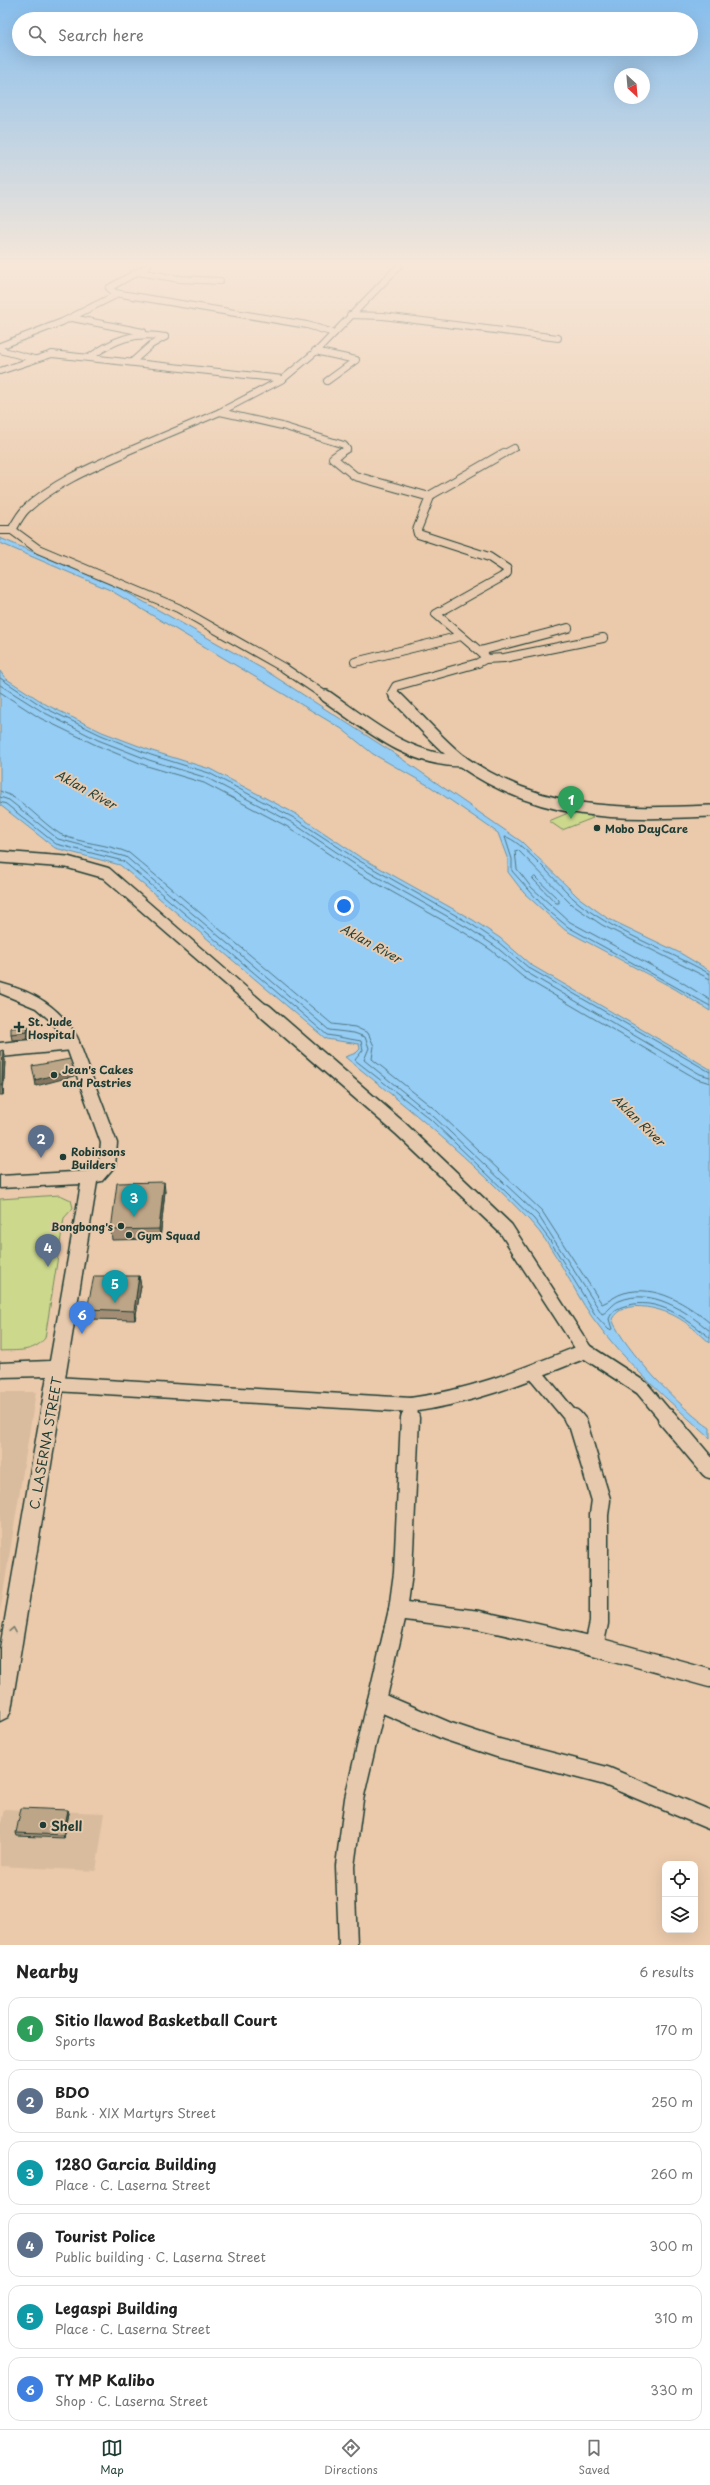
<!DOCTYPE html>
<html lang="en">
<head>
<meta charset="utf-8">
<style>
  :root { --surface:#fff; --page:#f2f2f2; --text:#222; --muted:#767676; --line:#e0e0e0; --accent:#1f3d34 }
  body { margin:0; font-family:"Playpen Sans",sans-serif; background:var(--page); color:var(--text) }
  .controls { position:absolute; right:12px; bottom:12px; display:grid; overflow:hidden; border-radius:8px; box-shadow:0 4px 16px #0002 }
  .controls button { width:36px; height:36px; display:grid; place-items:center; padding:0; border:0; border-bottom:1px solid var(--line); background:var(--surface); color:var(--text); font:20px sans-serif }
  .compass { position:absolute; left:614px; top:68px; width:36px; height:36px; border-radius:50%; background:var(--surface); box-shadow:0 4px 16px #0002; rotate:154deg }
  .you { position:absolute; left:344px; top:906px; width:14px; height:14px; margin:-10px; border:3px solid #fff; border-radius:50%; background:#1a73e8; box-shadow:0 0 0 6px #1a73e833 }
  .badge { display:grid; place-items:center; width:26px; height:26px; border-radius:50%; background:var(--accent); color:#fff; font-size:13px; font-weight:700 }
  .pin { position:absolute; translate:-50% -33px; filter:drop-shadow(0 1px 2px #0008) }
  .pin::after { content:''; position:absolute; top:21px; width:14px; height:12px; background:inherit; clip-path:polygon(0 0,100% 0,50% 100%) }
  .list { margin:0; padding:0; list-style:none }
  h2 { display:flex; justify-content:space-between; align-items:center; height:52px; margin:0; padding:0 16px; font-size:17px }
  h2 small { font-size:13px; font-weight:400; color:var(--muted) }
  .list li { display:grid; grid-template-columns:26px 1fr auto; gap:12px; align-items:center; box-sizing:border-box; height:64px; margin:0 8px 8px; padding:0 8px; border:1px solid var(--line); border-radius:12px }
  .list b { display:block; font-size:15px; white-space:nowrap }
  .list p { margin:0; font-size:13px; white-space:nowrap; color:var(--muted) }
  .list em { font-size:13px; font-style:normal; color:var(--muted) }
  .icon { flex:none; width:22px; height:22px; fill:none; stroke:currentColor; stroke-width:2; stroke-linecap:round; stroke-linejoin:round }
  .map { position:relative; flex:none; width:710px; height:1945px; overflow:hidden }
  .search { position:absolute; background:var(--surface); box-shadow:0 4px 16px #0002; left:12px; right:12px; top:12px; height:44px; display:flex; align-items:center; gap:10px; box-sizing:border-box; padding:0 14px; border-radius:22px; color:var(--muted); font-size:15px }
  .sheet { height:484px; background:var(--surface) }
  nav { display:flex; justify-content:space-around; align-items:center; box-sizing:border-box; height:56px; border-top:1px solid var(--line); background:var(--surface); font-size:11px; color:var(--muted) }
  nav a { display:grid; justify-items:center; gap:2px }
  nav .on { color:var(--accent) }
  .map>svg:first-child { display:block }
  .built { fill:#d9bc9e }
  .green { fill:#ccd88c; stroke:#768a60 }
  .water { fill:#96cdf5; stroke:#6693a8 }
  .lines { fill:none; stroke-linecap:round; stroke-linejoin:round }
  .shore { stroke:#4f7781; stroke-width:1 }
  .minor-far4-casing { stroke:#1f3d34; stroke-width:8 }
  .minor-far3-casing { stroke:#1f3d34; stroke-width:10 }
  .minor-far2-casing { stroke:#1f3d34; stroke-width:14 }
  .minor-far1-casing { stroke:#1f3d34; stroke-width:17 }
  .minor-casing { stroke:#1f3d34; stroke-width:21 }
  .tertiary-casing { stroke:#1f3d34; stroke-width:3 }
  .minor-far4 { stroke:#e7caae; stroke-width:6 }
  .minor-far3 { stroke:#e7caae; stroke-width:8 }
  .minor-far2 { stroke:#e7caae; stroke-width:11 }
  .minor-far1 { stroke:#e7caae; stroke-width:14 }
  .minor { stroke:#e7caae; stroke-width:18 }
  .tertiary { fill:#e7caae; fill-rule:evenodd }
  .wall { fill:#a38e74; stroke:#1f3d34 }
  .shaded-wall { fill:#84745e; stroke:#1f3d34 }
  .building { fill:#bda587; stroke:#1f3d34 }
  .oneway { stroke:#797c6b }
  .poi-dot { fill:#1f3d34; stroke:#e7caae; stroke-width:1.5 }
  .labels { text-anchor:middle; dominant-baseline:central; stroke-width:4; stroke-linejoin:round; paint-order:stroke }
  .poi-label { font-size:11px; font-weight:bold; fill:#1f3d34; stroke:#e7caae; text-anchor:start }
  .water-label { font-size:12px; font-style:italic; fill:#25443e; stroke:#e7caae }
  .near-street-label { font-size:13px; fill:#1f3d34; stroke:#e7caae }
  .near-poi-label { font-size:13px; font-weight:bold; fill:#1f3d34; stroke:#e7caae; text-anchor:start }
</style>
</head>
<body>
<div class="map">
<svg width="710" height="1945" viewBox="0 0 710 1945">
  <rect width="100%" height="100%" fill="#ebcaab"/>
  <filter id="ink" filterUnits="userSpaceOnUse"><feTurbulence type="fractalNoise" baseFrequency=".025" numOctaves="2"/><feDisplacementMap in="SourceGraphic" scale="8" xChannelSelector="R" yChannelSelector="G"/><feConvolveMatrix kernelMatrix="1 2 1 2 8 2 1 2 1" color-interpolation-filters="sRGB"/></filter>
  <g filter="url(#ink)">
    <g class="built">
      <path d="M0,1392H36L0,1612Z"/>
      <path d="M4,1809L105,1813L96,1871L0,1866V1829Z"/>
    </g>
    <g class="green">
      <path d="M580,808L593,818L562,830L549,821Z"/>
      <path d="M60,1195L71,1200L73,1208L64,1218L45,1338C34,1353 16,1350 0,1351V1199Z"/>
    </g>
    <g class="water">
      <path d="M0,538L121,589L263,669L389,750L522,842L578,897L607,918L680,953L710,971V1011L675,989L565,930L524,893L508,872V860L498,833L431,787L373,754L342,729L110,590L0,543Z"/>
      <path d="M0,671L5,678L47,705L102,732L152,751L210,769L296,814L360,857L473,920L500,938L531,965L710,1069V1343C699,1333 688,1323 675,1316C659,1308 623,1298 612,1319C623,1348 683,1411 710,1428V1438C669,1401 625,1363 592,1317C571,1287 555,1247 530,1221C473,1161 409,1108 345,1057L356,1053L360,1049L359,1044L326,1039L120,865L55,848L0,805Z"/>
    </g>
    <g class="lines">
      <g class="shore">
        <path d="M0,678L45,708L101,735L151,755L209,773L294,818L358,860L471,924L498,942L529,968L710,1072"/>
        <path d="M0,685L43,712L98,740L149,760L207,778L291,822L356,865L468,928L495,946L526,972L700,1074L710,1077"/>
        <path d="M0,692L40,718L96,745L147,766L204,783L288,827L353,870L465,933L491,950L523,977L697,1079L710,1083"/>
        <path d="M0,791C24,799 39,821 60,834C77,843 109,844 129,853L332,1024L355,1027L368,1033L374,1046L372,1059L437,1111L542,1211L602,1304C610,1301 616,1295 624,1293C656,1284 687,1304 710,1323"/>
        <path d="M0,797L9,800L58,839L126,857L329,1030L354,1033L365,1037L369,1048L364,1060L433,1116L538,1215L602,1314C608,1312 612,1304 619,1301C652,1287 686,1311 710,1331"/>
        <path d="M0,802L6,804L56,844L123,861L327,1035L361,1041L363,1050L355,1060L430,1119L534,1219L549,1239L596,1316L609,1330L612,1329L609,1319C612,1311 617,1308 625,1306C657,1296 686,1318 710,1338"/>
        <path d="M535,877L559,900V903H556L533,879Z"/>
        <path d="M710,974C668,950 610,931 574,899C562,888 518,837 505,837L512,859V871L545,908L568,927L710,1006"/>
        <path d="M710,979L602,925L571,904L518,850L515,851L517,869L531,887L570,922L680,981L710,1000"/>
      </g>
      <g class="minor-far4-casing">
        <g id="minor-far4">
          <path d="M138,272L180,279L220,281"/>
          <path d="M115,293L307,325L334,333"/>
          <path d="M350,315L383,316L558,338"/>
          <path d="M72,318L143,332"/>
          <path d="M0,346L62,322L114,296L115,293L109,288L148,266"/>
          <path d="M0,350L34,359"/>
          <path d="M315,351L356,360L327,381"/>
          <path d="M90,357C114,340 135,331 165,337"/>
          <path d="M132,362L151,345L165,337"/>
          <path d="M0,371L52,354L283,379"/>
          <path d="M220,412L282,426L344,445L347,449L339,454"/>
          <path d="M121,454L220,412L283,379L320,348L399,266"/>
          <path d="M503,454L514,448"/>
        </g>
      </g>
      <g class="minor-far3-casing">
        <g id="minor-far3">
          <path d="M340,453L333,458L355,476L430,497L417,530L418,534L489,557L507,569V573L502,577L436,614L485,656V659L478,663L396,686L392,693L396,697"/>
          <path d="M429,496L504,453"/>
          <path d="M0,530H12L38,549L178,608L284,668L327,697"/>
          <path d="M12,530C16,523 20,515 26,509C53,484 90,468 124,453"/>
          <path d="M480,651L568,628"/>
          <path d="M485,659L504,658L603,638"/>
          <path d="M355,662L461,636"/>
        </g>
      </g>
      <g class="minor-far2-casing">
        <g id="minor-far2">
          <path d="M326,696C368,725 408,761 462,761"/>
          <path d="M395,696C415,715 442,747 463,762C541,816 619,815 710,811"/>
          <path d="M0,857L67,862L106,873L266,1012"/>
        </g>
      </g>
      <g class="minor-far1-casing">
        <g id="minor-far1">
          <path d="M265,1011L401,1129L506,1229L585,1351L642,1388L668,1419"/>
          <path d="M0,1050L72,1043"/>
          <path d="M534,1372L573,1419"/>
          <path d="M55,1384L411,1405C476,1396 525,1375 585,1351"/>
          <path d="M410,1419L411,1405"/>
        </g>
      </g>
      <g class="minor-casing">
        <g id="minor">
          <path d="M573,1418L578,1424L601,1500L599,1515V1623L594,1646"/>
          <path d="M667,1418L710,1469"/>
          <path d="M398,1610L479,1620L594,1646L710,1678"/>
          <path d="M377,1701L447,1731L498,1748L606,1776L710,1820"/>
          <path d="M348,1945L345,1866L354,1799L398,1610L403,1573L410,1418"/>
        </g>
      </g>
      <g class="tertiary-casing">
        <path id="tertiary" d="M0,983C34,992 59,1006 77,1037L117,1143L115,1166L102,1181L97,1182L11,1710L8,1717L0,1721V1648L47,1376L0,1377V1363L50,1361L81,1184L0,1188V1176L92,1171L99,1164L101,1143L63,1037L52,1022L36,1008L0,993Z"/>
      </g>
      <use href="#minor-far4" class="minor-far4"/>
      <use href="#minor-far3" class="minor-far3"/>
      <use href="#minor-far2" class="minor-far2"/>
      <use href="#minor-far1" class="minor-far1"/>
      <use href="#minor" class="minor"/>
      <use href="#tertiary" class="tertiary"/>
    </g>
    <g class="wall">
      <path d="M28,1026L29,1033L28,1039L12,1040L11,1034Z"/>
      <path d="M0,1051L5,1060L3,1095H0Z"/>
      <path d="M165,1191L160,1239L112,1240L111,1230Z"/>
      <path d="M139,1276L141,1286L135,1320L89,1319L87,1309Z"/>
      <path d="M69,1813L64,1838L17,1836L16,1833Z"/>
    </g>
    <g class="shaded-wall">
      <path d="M28,1026L29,1033L28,1039L27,1032Z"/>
      <path d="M3,1050L5,1060L3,1095L2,1085Z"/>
      <path d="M74,1070V1076L36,1086L35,1080Z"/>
      <path d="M164,1182L165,1191L160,1239L159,1229Z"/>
      <path d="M139,1276L141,1286L135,1320L134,1311Z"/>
      <path d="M68,1810L69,1813L64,1838L63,1835Z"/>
    </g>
    <g class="building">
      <path d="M28,1026L27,1032L11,1034V1028Z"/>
      <path d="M3,1050L2,1085H0V1051Z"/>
      <path d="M70,1059L74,1070L35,1080L32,1066Z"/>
      <path d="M164,1182L159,1229L111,1230L117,1183Z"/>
      <path d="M94,1276H139L134,1311L87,1309Z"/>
      <path d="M21,1808L68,1810L63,1835L16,1833Z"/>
    </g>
    <defs><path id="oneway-chevron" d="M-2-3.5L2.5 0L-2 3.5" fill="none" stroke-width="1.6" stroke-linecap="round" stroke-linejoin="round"/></defs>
    <use class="oneway" href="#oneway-chevron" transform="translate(13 1630) rotate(-80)"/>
  </g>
  <linearGradient id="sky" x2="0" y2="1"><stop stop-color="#87beed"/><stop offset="0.49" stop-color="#f6e7d9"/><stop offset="1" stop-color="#f6e7d9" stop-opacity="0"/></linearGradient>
  <rect width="710" height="539" fill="url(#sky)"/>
  <g class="poi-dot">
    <circle cx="597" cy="828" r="4"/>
    <path d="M17 1021h4v4h4v4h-4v4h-4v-4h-4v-4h4z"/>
    <circle cx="54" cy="1075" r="4"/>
    <circle cx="63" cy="1157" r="4"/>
    <circle cx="121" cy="1226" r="4"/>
    <circle cx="129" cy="1235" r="4"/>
    <circle cx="43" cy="1825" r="4"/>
  </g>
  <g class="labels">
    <g class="poi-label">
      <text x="605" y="828">Mobo DayCare</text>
      <text x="28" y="1021">St. Jude<tspan x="28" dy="13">Hospital</tspan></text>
      <text x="62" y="1069">Jean's Cakes<tspan x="62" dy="13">and Pastries</tspan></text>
      <text x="71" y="1151">Robinsons<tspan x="71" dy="13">Builders</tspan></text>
      <text x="113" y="1226" text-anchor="end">Bongbong's</text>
      <text x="137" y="1235">Gym Squad</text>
    </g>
    <g class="water-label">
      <text transform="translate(86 789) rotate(29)">Aklan River</text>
      <text transform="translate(371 943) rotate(29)">Aklan River</text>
      <text transform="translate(639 1120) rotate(44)">Aklan River</text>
    </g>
    <g class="near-street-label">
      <text transform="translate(45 1443) rotate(-80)">C. LASERNA STREET</text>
    </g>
    <g class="near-poi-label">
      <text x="51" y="1825">Shell</text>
    </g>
  </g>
</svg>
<div class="controls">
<button><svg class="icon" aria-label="locate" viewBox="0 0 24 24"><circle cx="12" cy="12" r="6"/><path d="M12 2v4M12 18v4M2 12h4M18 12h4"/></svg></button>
<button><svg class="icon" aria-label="layers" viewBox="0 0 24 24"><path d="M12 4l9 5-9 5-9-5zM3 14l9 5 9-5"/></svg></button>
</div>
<svg class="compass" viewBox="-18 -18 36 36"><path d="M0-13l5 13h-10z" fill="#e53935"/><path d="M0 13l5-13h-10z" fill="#767676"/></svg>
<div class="you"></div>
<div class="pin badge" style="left:571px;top:819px;background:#2e9e5b">1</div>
<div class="pin badge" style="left:41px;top:1158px;background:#5c6f8a">2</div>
<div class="pin badge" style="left:134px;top:1217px;background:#0f9aa8">3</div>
<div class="pin badge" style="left:48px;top:1267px;background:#5c6f8a">4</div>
<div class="pin badge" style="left:115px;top:1303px;background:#0f9aa8">5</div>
<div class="pin badge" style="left:82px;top:1334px;background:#3f7fe0">6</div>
<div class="search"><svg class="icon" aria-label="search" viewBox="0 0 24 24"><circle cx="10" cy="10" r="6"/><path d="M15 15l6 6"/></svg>Search here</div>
</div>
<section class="sheet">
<h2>Nearby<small>6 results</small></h2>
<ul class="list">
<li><span class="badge" style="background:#2e9e5b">1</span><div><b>Sitio Ilawod Basketball Court</b><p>Sports</p></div><em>170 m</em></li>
<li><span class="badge" style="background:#5c6f8a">2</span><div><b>BDO</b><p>Bank · XIX Martyrs Street</p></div><em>250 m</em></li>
<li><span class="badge" style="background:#0f9aa8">3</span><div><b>1280 Garcia Building</b><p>Place · C. Laserna Street</p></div><em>260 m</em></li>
<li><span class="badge" style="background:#5c6f8a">4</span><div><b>Tourist Police</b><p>Public building · C. Laserna Street</p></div><em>300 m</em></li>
<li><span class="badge" style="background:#0f9aa8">5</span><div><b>Legaspi Building</b><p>Place · C. Laserna Street</p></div><em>310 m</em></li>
<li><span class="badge" style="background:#3f7fe0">6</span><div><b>TY MP Kalibo</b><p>Shop · C. Laserna Street</p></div><em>330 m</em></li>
</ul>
</section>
<nav>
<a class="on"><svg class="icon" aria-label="map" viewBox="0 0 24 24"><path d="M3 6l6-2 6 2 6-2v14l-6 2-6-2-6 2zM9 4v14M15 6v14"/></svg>Map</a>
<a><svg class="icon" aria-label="directions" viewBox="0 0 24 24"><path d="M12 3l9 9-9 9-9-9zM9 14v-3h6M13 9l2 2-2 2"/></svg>Directions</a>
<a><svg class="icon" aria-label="saved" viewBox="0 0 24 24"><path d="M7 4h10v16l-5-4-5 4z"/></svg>Saved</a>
</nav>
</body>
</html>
